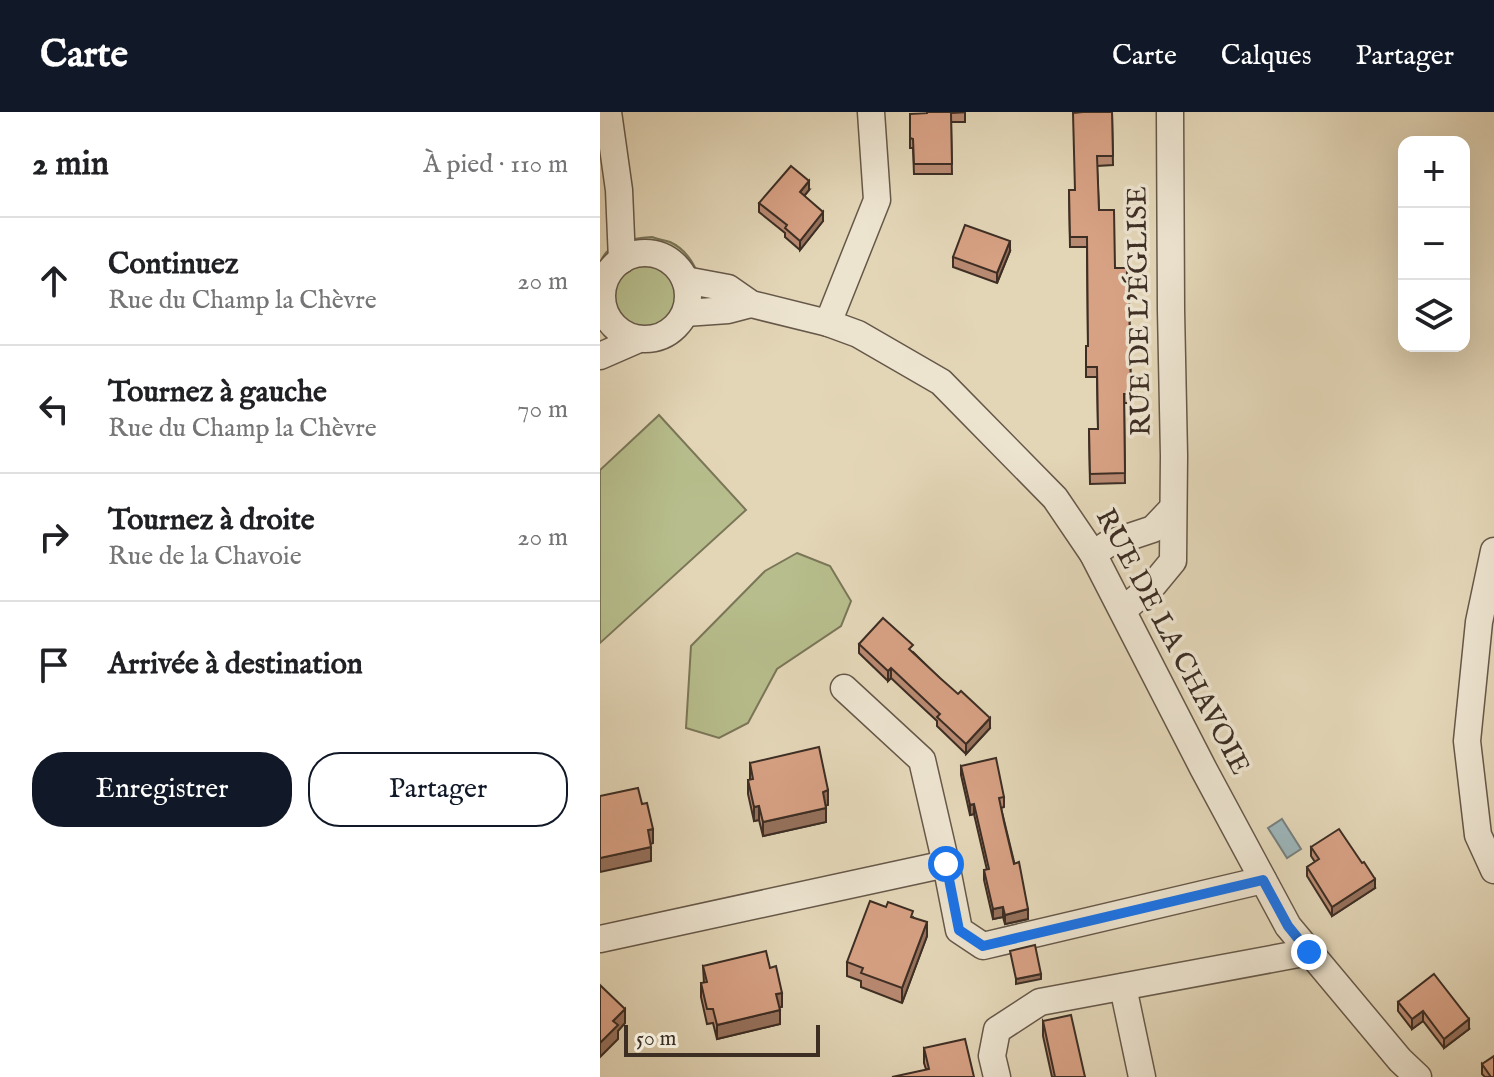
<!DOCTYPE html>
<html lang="fr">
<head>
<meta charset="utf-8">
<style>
  :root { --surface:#fff; --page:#f6f6f6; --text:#202124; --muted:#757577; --line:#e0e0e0; --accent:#111827 }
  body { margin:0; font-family:"IM FELL English",serif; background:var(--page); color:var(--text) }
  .controls { position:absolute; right:24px; top:24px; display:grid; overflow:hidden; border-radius:16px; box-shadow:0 8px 32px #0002 }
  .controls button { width:72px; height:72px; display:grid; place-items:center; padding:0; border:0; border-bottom:2px solid var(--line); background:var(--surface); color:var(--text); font:40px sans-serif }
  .scale { position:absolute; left:24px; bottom:20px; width:196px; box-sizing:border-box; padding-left:8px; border:4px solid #3d2e24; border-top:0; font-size:22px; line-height:28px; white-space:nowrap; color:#3d2e24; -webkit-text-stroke:6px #ede4d0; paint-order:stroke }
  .stop { position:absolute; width:24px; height:24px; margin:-18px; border:6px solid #1a73e8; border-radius:50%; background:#fff }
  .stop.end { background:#1a73e8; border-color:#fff; box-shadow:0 2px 8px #0008 }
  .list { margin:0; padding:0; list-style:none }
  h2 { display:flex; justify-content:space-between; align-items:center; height:104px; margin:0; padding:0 32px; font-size:34px }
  h2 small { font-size:26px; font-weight:400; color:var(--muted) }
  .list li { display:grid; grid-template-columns:52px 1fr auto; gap:24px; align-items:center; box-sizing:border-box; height:128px; padding:0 32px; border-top:2px solid var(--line) }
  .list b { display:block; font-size:30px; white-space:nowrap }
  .list p { margin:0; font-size:26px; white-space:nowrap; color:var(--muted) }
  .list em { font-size:26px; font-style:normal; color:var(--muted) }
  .actions { display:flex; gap:16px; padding:24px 32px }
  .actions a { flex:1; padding:18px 0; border:2px solid var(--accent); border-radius:32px; text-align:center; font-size:28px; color:var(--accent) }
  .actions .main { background:var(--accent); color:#fff }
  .icon { flex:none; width:44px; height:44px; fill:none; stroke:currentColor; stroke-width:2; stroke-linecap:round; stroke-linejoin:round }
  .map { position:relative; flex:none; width:894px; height:965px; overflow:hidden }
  header { display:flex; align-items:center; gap:48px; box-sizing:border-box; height:112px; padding:0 40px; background:var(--accent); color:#fff }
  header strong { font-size:38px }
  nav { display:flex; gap:44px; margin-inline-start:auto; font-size:28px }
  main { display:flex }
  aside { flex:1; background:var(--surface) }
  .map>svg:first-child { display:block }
  .green { fill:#b7bd8c; stroke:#7a7658; stroke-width:2 }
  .water { fill:#9cb6bb; stroke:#76807f; stroke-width:2 }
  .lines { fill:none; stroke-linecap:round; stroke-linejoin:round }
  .minor-casing { stroke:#665849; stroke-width:29 }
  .minor { stroke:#ede4d0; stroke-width:26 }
  .wall { fill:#b98a72; stroke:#3d2e24; stroke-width:2 }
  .shaded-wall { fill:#96715c; stroke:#3d2e24; stroke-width:2 }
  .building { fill:#d7a184; stroke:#3d2e24; stroke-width:2 }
  .route { stroke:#1a73e8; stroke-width:10 }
  .labels { text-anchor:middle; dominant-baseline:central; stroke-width:7; stroke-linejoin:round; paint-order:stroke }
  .street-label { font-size:28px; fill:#3d2e24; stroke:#ede4d0 }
</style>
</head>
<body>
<header>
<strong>Carte</strong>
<nav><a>Carte</a><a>Calques</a><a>Partager</a></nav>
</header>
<main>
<aside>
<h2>2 min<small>À pied · 110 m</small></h2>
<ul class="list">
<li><svg class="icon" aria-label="ahead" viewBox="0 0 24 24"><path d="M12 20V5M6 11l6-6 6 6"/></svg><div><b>Continuez</b><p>Rue du Champ la Chèvre</p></div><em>20 m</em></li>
<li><svg class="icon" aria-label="left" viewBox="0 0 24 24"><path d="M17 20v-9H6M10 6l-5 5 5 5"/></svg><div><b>Tournez à gauche</b><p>Rue du Champ la Chèvre</p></div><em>70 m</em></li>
<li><svg class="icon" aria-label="right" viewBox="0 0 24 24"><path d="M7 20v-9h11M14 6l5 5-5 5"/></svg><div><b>Tournez à droite</b><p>Rue de la Chavoie</p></div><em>20 m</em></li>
<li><svg class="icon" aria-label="arrive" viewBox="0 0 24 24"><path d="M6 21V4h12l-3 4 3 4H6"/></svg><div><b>Arrivée à destination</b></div></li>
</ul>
<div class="actions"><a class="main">Enregistrer</a><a>Partager</a></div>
</aside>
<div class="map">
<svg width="894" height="965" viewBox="0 0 894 965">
  <rect width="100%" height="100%" fill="#e3d6b7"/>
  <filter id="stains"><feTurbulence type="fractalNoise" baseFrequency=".0025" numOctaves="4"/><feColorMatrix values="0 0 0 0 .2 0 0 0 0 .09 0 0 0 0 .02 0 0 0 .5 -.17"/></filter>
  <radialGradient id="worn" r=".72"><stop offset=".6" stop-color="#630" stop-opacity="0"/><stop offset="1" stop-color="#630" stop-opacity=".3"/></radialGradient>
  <g class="green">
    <path d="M52,125C57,127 64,128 70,130C79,134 87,142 92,150C95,156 99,161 101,167C111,207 76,246 34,238C21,235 7,226 0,214C0,202 0,157 1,149C8,130 35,126 52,125Z"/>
    <path d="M59,303L146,398L0,531V358Z"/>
    <path d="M197,441L230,454L251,489L241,514L177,557L148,611L119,626L86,616L91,534L165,459Z"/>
  </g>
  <path class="water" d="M682,707L701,737L687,746L668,716Z"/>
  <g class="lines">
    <g class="minor-casing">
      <g id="minor">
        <path d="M8,0L19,78L22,148"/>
        <circle cx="45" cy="184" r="43"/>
        <path d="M85,168L128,176L151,192L228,211L258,222L341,270L455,386L493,442L603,656L688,814L800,948L818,965"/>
        <path d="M85,201L128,198L151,192"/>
        <path d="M228,211L277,88L271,0"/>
        <path d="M0,244L39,227"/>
        <path d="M894,439L879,510L867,629L878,723L894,758"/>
        <path d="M493,442L508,432L553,417L573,396"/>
        <path d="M523,498L554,472L573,449L574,344L571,198L570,0"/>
        <path d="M244,576L322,648L346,752"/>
        <path d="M0,827L346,752L359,818L383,834L663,768"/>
        <path d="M523,875L542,965"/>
        <path d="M397,965L392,944L397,918L440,890L709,840"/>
      </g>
    </g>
    <use href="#minor" class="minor"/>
  </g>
  <g class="wall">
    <path d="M365,0V10H351L352,62H314L313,36H310V2Z"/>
    <path d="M512,0L513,53L497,54L499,98L515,156L527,185L529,186L531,291H524L525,371L490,372L489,317H498L497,265H486V234H488L487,135H470L469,78H475Z"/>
    <path d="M209,78L204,84L223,109L200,138L185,125V121L159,100V91Z"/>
    <path d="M410,139L397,171L353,155V145Z"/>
    <path d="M259,532L313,540L390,616L366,642L337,614V609L308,582L291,566L288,569L259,541Z"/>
    <path d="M150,651L228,693H226V710L163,724L159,708L154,709L148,682V668H150Z"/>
    <path d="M361,654L404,685V695L401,696L428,807L405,812L403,805L393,807L384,768V758H387L374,702L370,703L361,663Z"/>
    <path d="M711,735L775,776L732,804L707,764V755L715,750L711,744Z"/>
    <path d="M313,805L327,824L302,891L261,875V869L247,864V850Z"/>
    <path d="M103,854L182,895H179L180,912L117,927L113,911L107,912L101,885V871H104Z"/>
    <path d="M798,890L869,917L844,936L823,909L812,917L798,899Z"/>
    <path d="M443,909L485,965H452L443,924Z"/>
    <path d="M324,936L374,965L326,957L324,951Z"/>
    <path d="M882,952L894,965H885L882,962Z"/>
  </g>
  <g class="shaded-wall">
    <path d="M209,69V78L200,89V80Z"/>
    <path d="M223,100V109L200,138V129Z"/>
    <path d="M410,129V139L397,171V161Z"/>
    <path d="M291,556V566L288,569V559Z"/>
    <path d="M390,606V616L366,642V632Z"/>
    <path d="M228,678V693L223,694V680Z"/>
    <path d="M374,692V702L370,703V693Z"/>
    <path d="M159,694V708L154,709V695Z"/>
    <path d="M226,696V710L163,724V710Z"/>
    <path d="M53,717V731L48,733V718Z"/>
    <path d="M51,735V749L0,760V746Z"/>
    <path d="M775,767V776L732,804V795Z"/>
    <path d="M403,795V805L393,807V797Z"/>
    <path d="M428,797V807L405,812V803Z"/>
    <path d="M327,810V824L302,891V876Z"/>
    <path d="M441,862V867L416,872V867Z"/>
    <path d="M182,881V895L176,896V882Z"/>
    <path d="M25,897V911L18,919V927L0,945V931L13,909Z"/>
    <path d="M180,898V912L117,927V913Z"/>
    <path d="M823,899V909L812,917V907Z"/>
    <path d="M869,907V917L844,936V927Z"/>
  </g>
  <g class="building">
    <path d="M327,0H365L351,1L352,52H314L313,27L310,26V2L327,1Z"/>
    <path d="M483,0H512L513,44H497L499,98H514L515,156H527V185L529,186L531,282H524L525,361L490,362L489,317H498L497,255H486V234H488L487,125H470L469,78H475L473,1Z"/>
    <path d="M191,54L209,69L200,80L223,100L200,129L185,116L187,113L159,91Z"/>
    <path d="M365,113L410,129L397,161L353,145Z"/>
    <path d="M283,506L313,533L309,537L340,566L358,582L361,579L390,606L366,632L337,605L340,602L308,572L291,556L288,559L259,532Z"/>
    <path d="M219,635L228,678L223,680L226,696L163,710L159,694L154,695L148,668L153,667L150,651Z"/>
    <path d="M396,646L404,685L399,686L404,710L414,752L419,750L428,797L405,803L403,795L393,797L384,758L389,757L374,692L370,693L361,654Z"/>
    <path d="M38,676L42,692L47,691L53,717L48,718L51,735L0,746V684Z"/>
    <path d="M739,717L762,751L764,750L775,767L732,795L707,755L719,747L711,735Z"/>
    <path d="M270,789L286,795L288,790L313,799L311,805L327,810L302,876L261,861L263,856L247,850Z"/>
    <path d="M435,833L441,862L416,867L410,839Z"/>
    <path d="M166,839L170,856L176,854L182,881L176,882L180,898L117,913L113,897H107L101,871L107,870L103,854Z"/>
    <path d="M834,862L869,907L844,927L823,899L812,907L798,890Z"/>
    <path d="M0,873L25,897L13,909L18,913L0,931Z"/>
    <path d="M471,903L485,965H455L443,909Z"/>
    <path d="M365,927L374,965H292L329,957L324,936Z"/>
    <path d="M894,944V965H891L882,952Z"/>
  </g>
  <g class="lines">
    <path class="route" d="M346,752L359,818L383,834L663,768L688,814L709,840"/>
  </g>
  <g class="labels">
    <g class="street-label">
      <text transform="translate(540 199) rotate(-91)">RUE DE L'ÉGLISE</text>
      <text transform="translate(572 530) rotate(62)">RUE DE LA CHAVOIE</text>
    </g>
  </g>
  <rect width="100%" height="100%" filter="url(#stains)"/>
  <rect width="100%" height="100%" fill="url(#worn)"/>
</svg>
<div class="controls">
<button>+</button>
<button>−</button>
<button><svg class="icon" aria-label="layers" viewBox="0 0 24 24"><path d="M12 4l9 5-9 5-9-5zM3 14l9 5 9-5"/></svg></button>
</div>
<div class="scale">50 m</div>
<div class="stop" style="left:346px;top:752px"></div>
<div class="stop end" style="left:709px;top:840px"></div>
</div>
</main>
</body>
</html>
